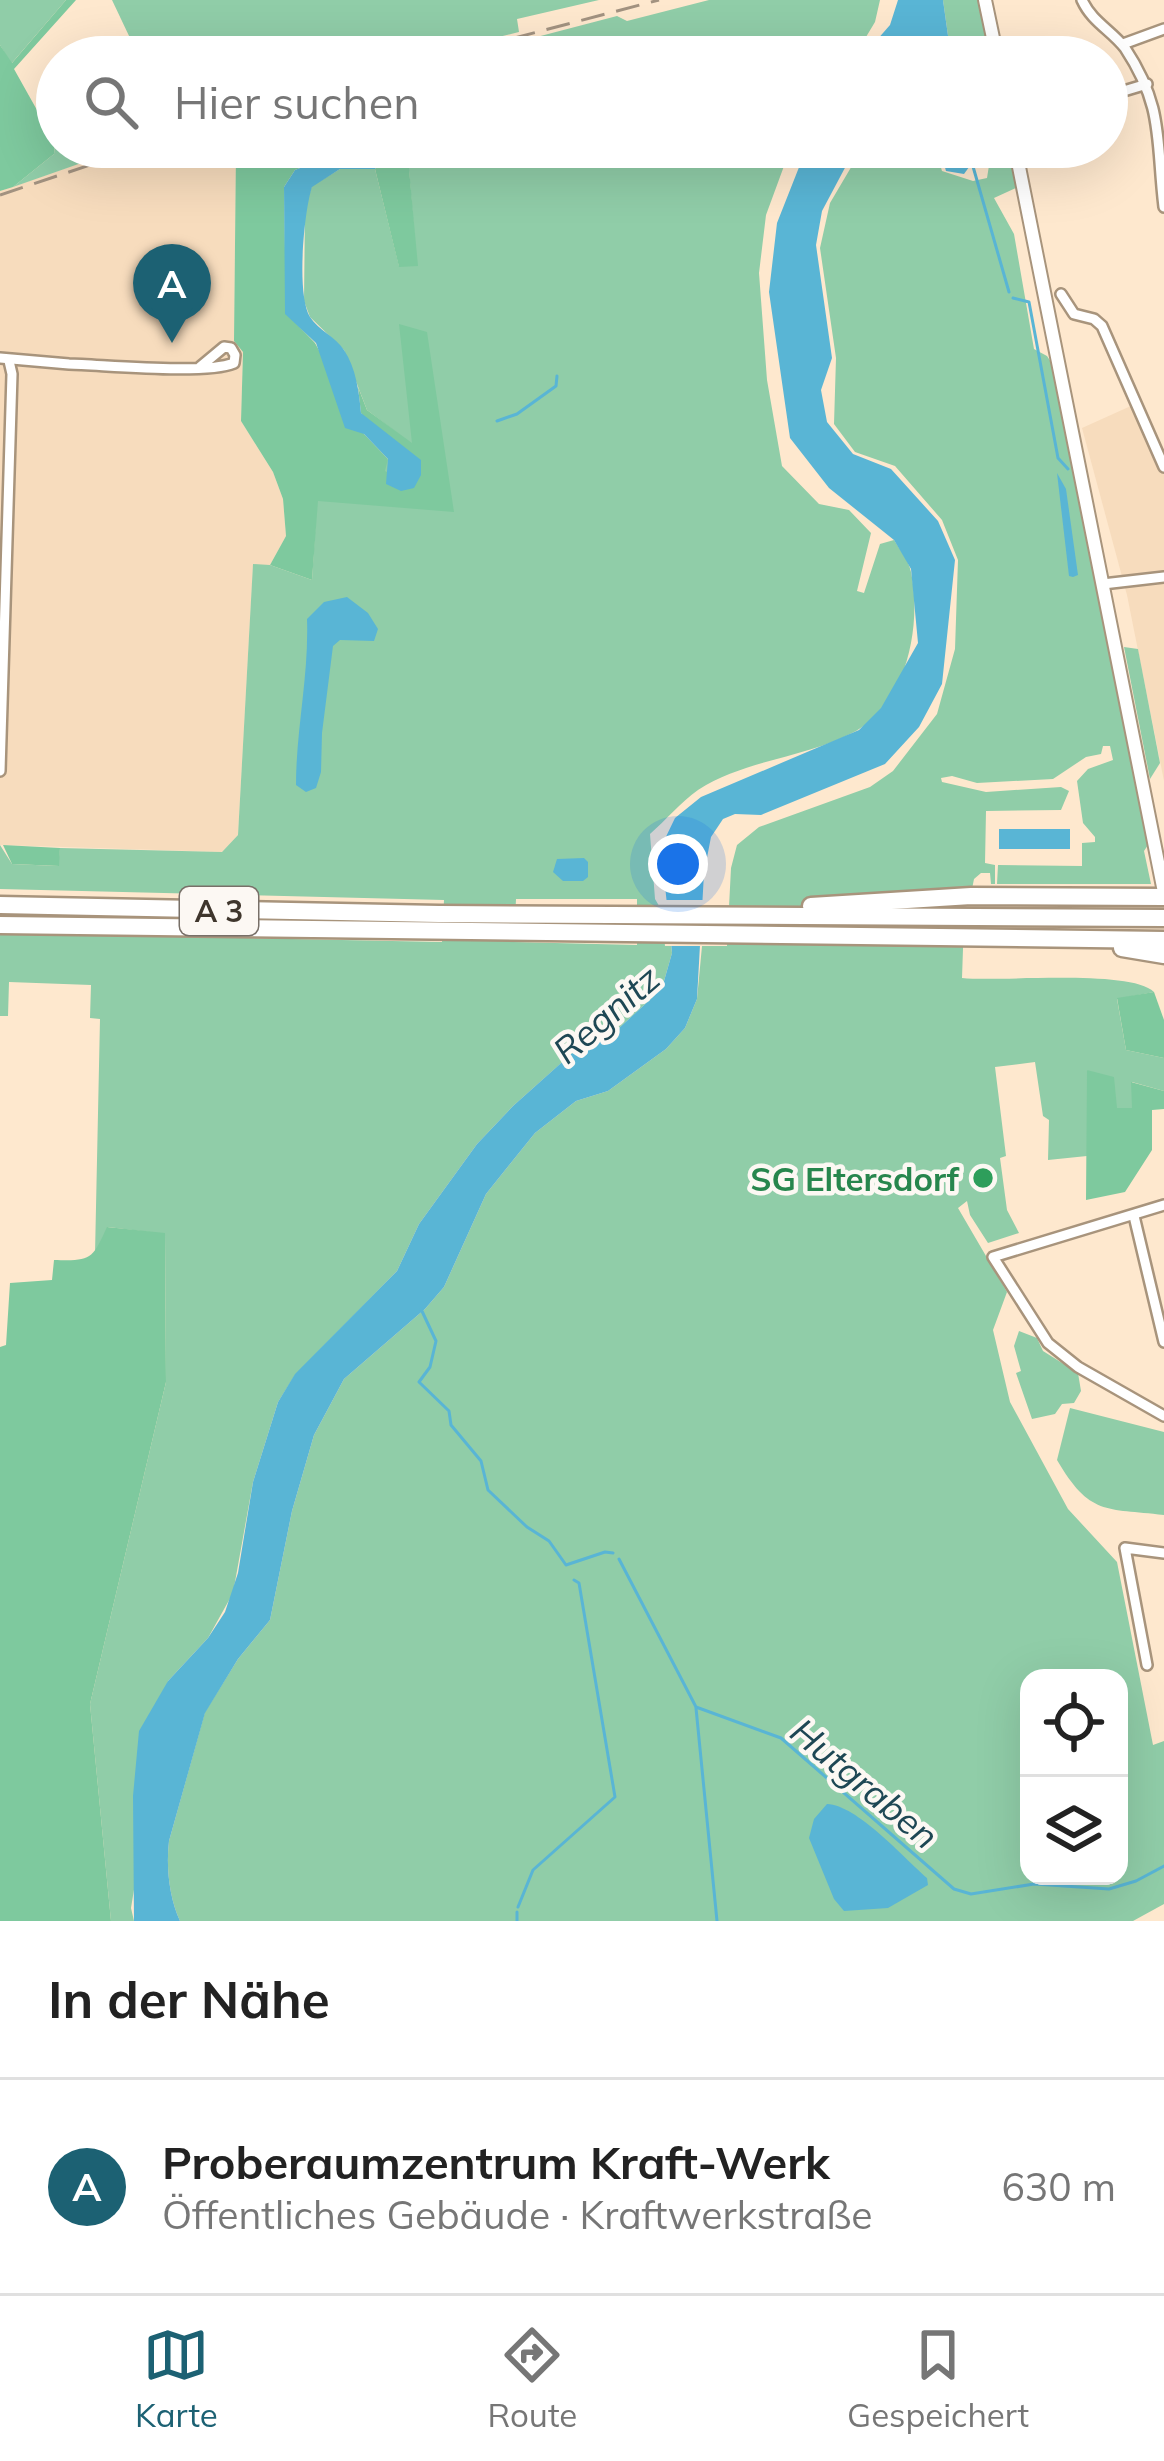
<!DOCTYPE html>
<html lang="de">
<head>
<meta charset="utf-8">
<style>
  :root { --surface:#fff; --page:#f6f6f6; --text:#222; --muted:#767676; --line:#e0e0e0; --accent:#1c6173 }
  body { margin:0; font-family:Mulish,sans-serif; background:var(--page); color:var(--text) }
  .controls { position:absolute; right:36px; bottom:36px; display:grid; overflow:hidden; border-radius:24px; box-shadow:0 12px 48px #0002 }
  .controls button { width:108px; height:108px; display:grid; place-items:center; padding:0; border:0; border-bottom:3px solid var(--line); background:var(--surface); color:var(--text); font:60px sans-serif }
  .you { position:absolute; left:678px; top:864px; width:42px; height:42px; margin:-30px; border:9px solid #fff; border-radius:50%; background:#1a73e8; box-shadow:0 0 0 18px #1a73e833 }
  .badge { display:grid; place-items:center; width:78px; height:78px; border-radius:50%; background:var(--accent); color:#fff; font-size:39px; font-weight:700 }
  .pin { position:absolute; translate:-50% -99px; filter:drop-shadow(0 3px 6px #0008) }
  .pin::after { content:''; position:absolute; top:63px; width:42px; height:36px; background:inherit; clip-path:polygon(0 0,100% 0,50% 100%) }
  .list { margin:0; padding:0; list-style:none }
  h2 { display:flex; justify-content:space-between; align-items:center; height:156px; margin:0; padding:0 48px; font-size:51px }
  h2 small { font-size:39px; font-weight:400; color:var(--muted) }
  .list li { display:grid; grid-template-columns:78px 1fr auto; gap:36px; align-items:center; box-sizing:border-box; height:216px; padding:0 48px; border-top:3px solid var(--line) }
  .list b { display:block; font-size:45px; white-space:nowrap }
  .list p { margin:0; font-size:39px; white-space:nowrap; color:var(--muted) }
  .list em { font-size:39px; font-style:normal; color:var(--muted) }
  .icon { flex:none; width:66px; height:66px; fill:none; stroke:currentColor; stroke-width:2; stroke-linecap:round; stroke-linejoin:round }
  .map { position:relative; flex:none; width:1164px; height:1921px; overflow:hidden }
  .search { position:absolute; background:var(--surface); box-shadow:0 12px 48px #0002; left:36px; right:36px; top:36px; height:132px; display:flex; align-items:center; gap:30px; box-sizing:border-box; padding:0 42px; border-radius:66px; color:var(--muted); font-size:45px }
  .sheet { height:372px; background:var(--surface) }
  nav { display:flex; justify-content:space-around; align-items:center; box-sizing:border-box; height:168px; border-top:3px solid var(--line); background:var(--surface); font-size:33px; color:var(--muted) }
  nav a { display:grid; justify-items:center; gap:6px }
  nav .on { color:var(--accent) }
  .map>svg:first-child { display:block }
  .built { fill:#f7dcbd }
  .green { fill:#90cda8; fill-rule:evenodd }
  .forest { fill:#7ec99e }
  .water { fill:#59b5d5 }
  .pier { fill:#fee8ce }
  .lines { fill:none; stroke-linecap:round; stroke-linejoin:round }
  .stream { stroke:#59b5d5; stroke-width:3 }
  .street-casing { stroke:#a8947c; stroke-width:14 }
  .secondary-casing { stroke:#a8947c; stroke-width:16 }
  .highway-casing { stroke:#a8947c; stroke-width:21 }
  .street { stroke:#fff; stroke-width:9 }
  .secondary { stroke:#fff; stroke-width:12 }
  .highway { stroke:#fff; stroke-width:16 }
  .rail { stroke:#a29280; stroke-width:3; stroke-dasharray:24 12; stroke-linecap:butt }
  .leisure-dot { fill:#2e9e5b; stroke:#fcf8f3; stroke-width:4.5 }
  .labels { text-anchor:middle; dominant-baseline:central; stroke-width:9; stroke-linejoin:round; paint-order:stroke }
  .shield { fill:#fcf8f3; stroke:#787068; stroke-width:3 }
  .shield-label { font-size:30px; font-weight:bold; fill:#3f362c }
  .leisure-label { font-size:33px; font-weight:bold; fill:#27864d; stroke:#fcf8f3; text-anchor:end }
  .water-label { font-size:36px; font-style:italic; fill:#1e4754; stroke:#fcf8f3 }
</style>
</head>
<body>
<div class="map">
<svg width="1164" height="1921" viewBox="0 0 1164 1921">
  <rect width="100%" height="100%" fill="#fee8ce"/>
  <g class="built">
    <path d="M127,147H236L234,340L243,352L241,421L273,472L283,499L286,536L270,565H253L238,835L222,852L0,845V191Z"/>
    <path d="M1133,405L1164,475V781L1127,595L1082,428Z"/>
  </g>
  <g class="green">
    <path d="M0,0H66L11,64L0,45Z"/>
    <path d="M112,0H599L517,19L519,32L473,43L476,53L617,16L627,21L709,0H880L875,22L854,57H435L433,54L139,57Z"/>
    <path d="M943,0H979L991,57H951Z"/>
    <path d="M56,135L57,147H127L13,187L54,154Z"/>
    <path d="M407,147H791L766,215L759,273L767,380L782,466L819,504L849,510L871,533L857,591L864,593L880,544L894,540C900,550 909,561 911,572C922,625 907,703 856,731C807,758 746,759 698,790C681,802 666,820 650,834L655,899L668,921L672,953L664,981L654,996L606,1040L578,1048L513,1106L477,1144L419,1224L397,1271L295,1375L278,1402L253,1482L233,1593L208,1638L168,1681L131,1908L134,1921H111L90,1704L166,1382L165,1234L108,1227L95,1254L100,1019L90,1018L91,985L9,982L8,1016H0V933L442,942L444,900L0,889V845L12,864L58,866L60,848L222,852L238,835L253,564L270,565L312,580L317,501L413,445L367,410L344,350L310,317L304,301L305,207L312,186L340,169H375L399,266H417ZM516,899H637V945L514,942Z"/>
    <path d="M863,147H935L942,171L973,181L987,178L992,147H1009L1018,187L994,198L1014,234L1034,349L1047,356L1053,365L1148,845L1144,851L1151,884H997L998,865L1082,866V843L1095,842V837L1083,823L1077,781L1088,769L1113,760L1110,746H1103L1101,754L1086,757L1053,779L977,783L952,776L941,778L942,782L986,792L1061,787L1069,791L1061,810L986,811L985,863L995,865V884H991L990,873H981L974,879L972,889L965,890L962,978C1001,982 1130,969 1154,992L1117,999L1126,1050L1164,1058V1091L1132,1082V1108L1117,1109L1087,1070V1156L1048,1160L1049,1120L1043,1116L1035,1062L995,1067L1006,1156L1000,1158L1007,1210L1019,1233L988,1243L970,1215L967,1201L958,1208L1007,1292L993,1330L1010,1402L1068,1509L1117,1562L1153,1745L1164,1741V1904L1133,1921H180C169,1897 166,1867 169,1841L205,1712L238,1659L270,1620L292,1511L314,1435L344,1379L425,1309L444,1287L486,1194L535,1133L576,1101L608,1091L666,1049L685,1028L697,999L702,946H727L731,868L737,845L759,827L870,787L893,771L937,714L955,649L958,560L942,520L895,466L855,452L834,424L836,358L820,248L830,203ZM1029,1678H1119V1876H1029Z"/>
    <path d="M1124,647L1138,649L1160,763L1150,779Z"/>
    <path d="M1019,1331L1037,1338L1043,1351L1078,1373L1081,1391L1074,1403L1062,1404L1055,1414L1032,1419L1016,1373L1021,1371L1014,1346Z"/>
    <path d="M1070,1408L1164,1432V1515C1105,1508 1090,1516 1057,1460Z"/>
  </g>
  <g class="forest">
    <path d="M66,0H76L14,69L42,119L56,135L54,154L13,187L0,191V45L12,63Z"/>
    <path d="M236,147H353L295,170L284,187L286,313L315,343L364,434L388,459L385,471L414,488L361,413L358,387L367,410L412,443L399,324L427,332L454,512L318,501L312,580L270,565L286,536L283,499L273,472L241,421L243,352L234,341Z"/>
    <path d="M377,147H407L418,266L399,267L375,169L383,157Z"/>
    <path d="M3,845L60,848L59,866L12,864Z"/>
    <path d="M1154,992L1164,1020V1058L1126,1050L1117,998Z"/>
    <path d="M1087,1070L1114,1077L1117,1108H1132L1131,1082L1164,1091V1109L1152,1110V1150L1125,1192L1086,1200Z"/>
    <path d="M107,1227L165,1233L166,1382L90,1704L111,1921H0V1347L6,1345L10,1283L52,1280L54,1260C91,1261 92,1260 107,1227Z"/>
  </g>
  <g class="water">
    <path d="M898,0H943L951,57H862L890,25Z"/>
    <path d="M353,147H377L384,157L375,169H340L312,187C304,211 296,295 310,317C318,330 336,337 344,350C356,368 359,392 361,413L421,460V475L414,488L401,491L386,484L388,459L364,434L345,428L316,343L285,314L284,187L295,170Z"/>
    <path d="M807,147H856L822,211L816,245L832,358L821,390L827,422L853,454L891,469L938,521L955,560L942,684L919,727L885,764L761,815L735,814L723,819L711,837L704,873L697,999L685,1028L666,1049L608,1091L576,1101L535,1133L486,1194L444,1287L425,1309L344,1379L314,1435L292,1511L270,1620L238,1659L205,1713L169,1841C166,1867 169,1897 180,1921H134L133,1796L139,1731L168,1681L208,1638L225,1612L238,1573L253,1482L278,1402L295,1374L397,1271L419,1224L477,1144L513,1106L579,1047L606,1040L654,996L664,981L672,953L661,847L675,818L701,797L859,730L881,708L918,643L911,569L894,540L829,488L790,438L769,292L777,223Z"/>
    <path d="M939,147H969L972,163L964,174L946,171Z"/>
    <path d="M1057,473L1066,489L1078,575L1073,577L1069,576Z"/>
    <path d="M347,597L368,613L378,629L374,641L340,640L333,646L322,733L321,772L316,788L306,792L296,785C296,729 309,676 307,619L324,602Z"/>
    <rect x="999" y="829" width="71" height="20"/>
    <path d="M584,858L588,862V877L583,881H563L553,872L557,859Z"/>
    <path d="M827,1804C857,1805 903,1857 927,1878L928,1885L888,1908L844,1911L834,1899L809,1838L814,1819Z"/>
  </g>
  <path class="pier" d="M660,900H710L708,946H665Z"/>
  <g class="lines">
    <g class="stream">
      <path d="M972,163L1009,292"/>
      <path d="M1013,298L1029,302L1058,458L1068,469"/>
      <path d="M497,421L517,414L556,386L557,376"/>
      <path d="M421,1309L436,1341L430,1367L419,1382L449,1411L451,1425L481,1461L488,1490L527,1527L549,1541L566,1565L605,1552L613,1553"/>
      <path d="M619,1559L696,1707L781,1738L954,1889L971,1894L1034,1884L1109,1889L1136,1881L1164,1866"/>
      <path d="M696,1708L717,1921"/>
      <path d="M518,1907L533,1870L615,1797L579,1583L574,1580"/>
      <path d="M517,1921V1912"/>
    </g>
    <g class="street-casing">
      <g id="street">
        <path d="M1082,0C1092,22 1111,30 1125,48C1164,107 1156,140 1164,207"/>
        <path d="M1123,44L1164,29"/>
        <path d="M1107,96L1147,84"/>
        <path d="M1061,294L1074,314L1094,319L1102,326L1164,467"/>
        <path d="M0,358L69,364C106,365 205,375 234,363L235,355L231,348L224,347L200,367"/>
        <path d="M1103,584L1164,577"/>
        <path d="M0,771L12,374L9,361"/>
        <path d="M1164,1205L993,1257L1048,1343L1078,1367L1164,1416"/>
        <path d="M1134,1216L1164,1342"/>
        <path d="M1147,1665L1125,1548L1164,1553"/>
      </g>
    </g>
    <g class="secondary-casing">
      <g id="secondary">
        <path d="M985,0L997,57"/>
        <path d="M1015,147L1164,892"/>
      </g>
    </g>
    <g class="highway-casing">
      <g id="highway">
        <path d="M0,905L439,914L1164,918"/>
        <path d="M811,906L971,896L1164,897"/>
        <path d="M0,925L1164,940"/>
        <path d="M1122,948L1164,955"/>
      </g>
    </g>
    <use href="#street" class="street"/>
    <use href="#secondary" class="secondary"/>
    <use href="#highway" class="highway"/>
    <g class="rail">
      <path d="M442,57L659,0"/>
      <path d="M0,195L144,147"/>
    </g>
  </g>
  <circle class="leisure-dot" cx="983" cy="1178" r="12"/>
  <g class="labels">
    <rect class="shield" x="180" y="887" width="78" height="48" rx="9"/>
    <g class="shield-label">
      <text x="219" y="911">A 3</text>
    </g>
    <g class="leisure-label">
      <text x="959" y="1178">SG Eltersdorf</text>
    </g>
    <g class="water-label">
      <text transform="translate(606 1014) rotate(-41)">Regnitz</text>
      <text transform="translate(865 1783) rotate(40)">Hutgraben</text>
    </g>
  </g>
</svg>
<div class="controls">
<button><svg class="icon" aria-label="locate" viewBox="0 0 24 24"><circle cx="12" cy="12" r="6"/><path d="M12 2v4M12 18v4M2 12h4M18 12h4"/></svg></button>
<button><svg class="icon" aria-label="layers" viewBox="0 0 24 24"><path d="M12 4l9 5-9 5-9-5zM3 14l9 5 9-5"/></svg></button>
</div>
<div class="you"></div>
<div class="pin badge" style="left:172px;top:343px">A</div>
<div class="search"><svg class="icon" aria-label="search" viewBox="0 0 24 24"><circle cx="10" cy="10" r="6"/><path d="M15 15l6 6"/></svg>Hier suchen</div>
</div>
<section class="sheet">
<h2>In der Nähe<small></small></h2>
<ul class="list">
<li><span class="badge">A</span><div><b>Proberaumzentrum Kraft-Werk</b><p>Öffentliches Gebäude · Kraftwerkstraße</p></div><em>630 m</em></li>
</ul>
</section>
<nav>
<a class="on"><svg class="icon" aria-label="map" viewBox="0 0 24 24"><path d="M3 6l6-2 6 2 6-2v14l-6 2-6-2-6 2zM9 4v14M15 6v14"/></svg>Karte</a>
<a><svg class="icon" aria-label="directions" viewBox="0 0 24 24"><path d="M12 3l9 9-9 9-9-9zM9 14v-3h6M13 9l2 2-2 2"/></svg>Route</a>
<a><svg class="icon" aria-label="saved" viewBox="0 0 24 24"><path d="M7 4h10v16l-5-4-5 4z"/></svg>Gespeichert</a>
</nav>
</body>
</html>
